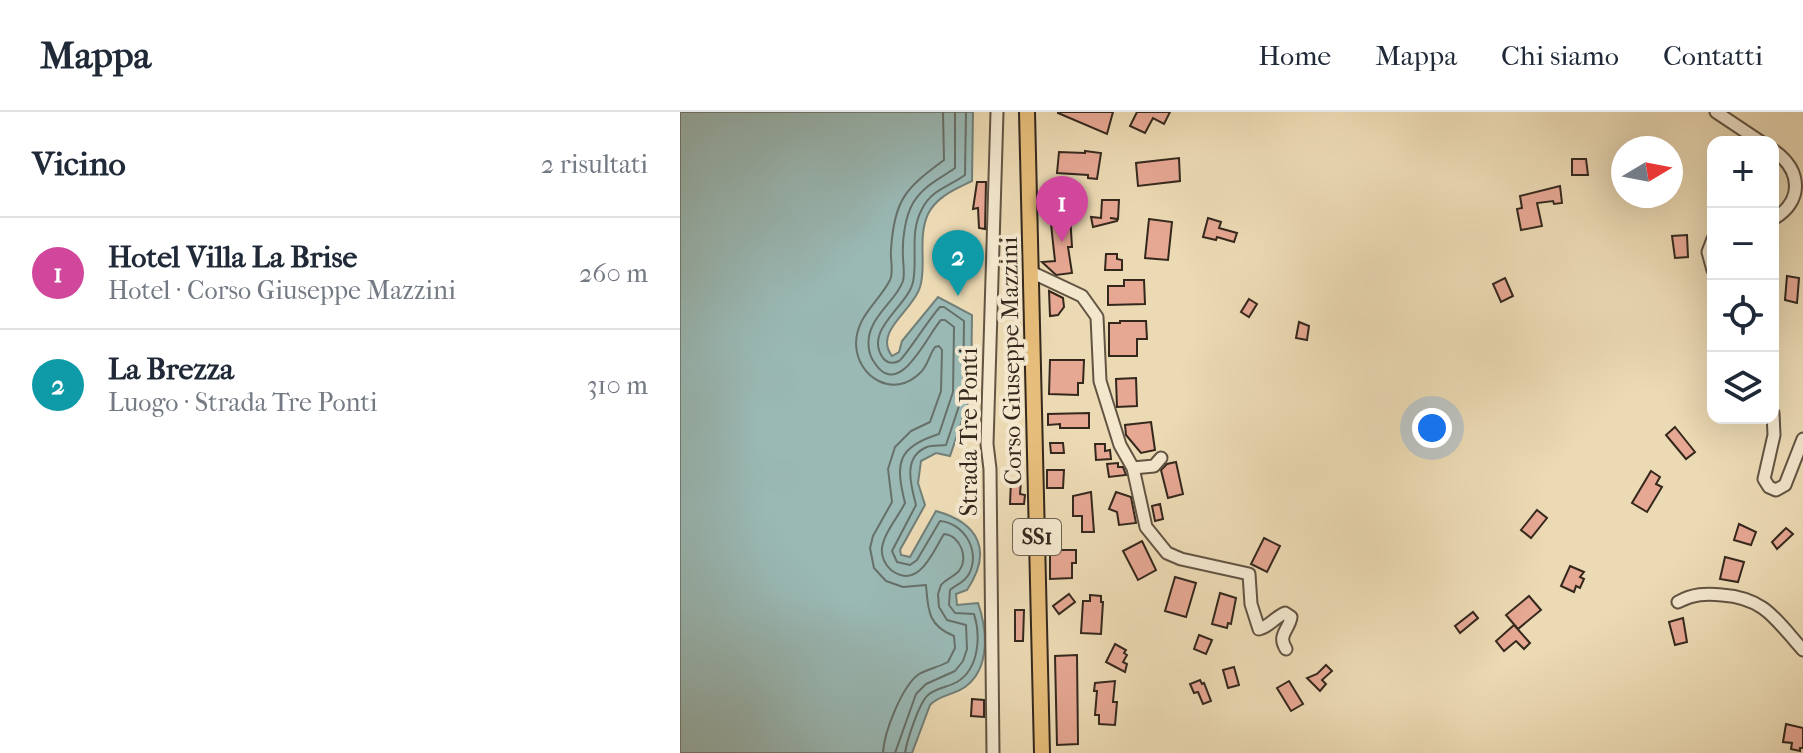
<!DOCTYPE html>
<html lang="it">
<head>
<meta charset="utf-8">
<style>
  :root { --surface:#fff; --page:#f2f2f3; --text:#1f2937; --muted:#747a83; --line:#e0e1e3; --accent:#8f2418 }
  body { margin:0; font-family:"IM FELL French Canon",serif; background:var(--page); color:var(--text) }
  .controls { position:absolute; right:24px; top:24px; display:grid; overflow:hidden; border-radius:16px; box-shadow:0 8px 32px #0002 }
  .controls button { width:72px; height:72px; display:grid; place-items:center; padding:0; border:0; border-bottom:2px solid var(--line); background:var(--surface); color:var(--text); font:40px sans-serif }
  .compass { position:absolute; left:931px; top:24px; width:72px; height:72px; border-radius:50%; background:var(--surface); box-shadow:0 8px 32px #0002; rotate:80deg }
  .you { position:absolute; left:752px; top:316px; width:28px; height:28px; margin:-20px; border:6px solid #fff; border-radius:50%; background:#1a73e8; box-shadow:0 0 0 12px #1a73e833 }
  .badge { display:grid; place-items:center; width:52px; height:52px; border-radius:50%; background:var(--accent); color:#fff; font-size:26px; font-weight:700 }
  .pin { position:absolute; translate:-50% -66px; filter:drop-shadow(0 2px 4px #0008) }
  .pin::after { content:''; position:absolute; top:42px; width:28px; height:24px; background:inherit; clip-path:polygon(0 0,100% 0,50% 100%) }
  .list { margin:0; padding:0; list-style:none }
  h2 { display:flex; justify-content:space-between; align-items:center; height:104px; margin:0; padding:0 32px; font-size:34px }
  h2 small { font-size:26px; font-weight:400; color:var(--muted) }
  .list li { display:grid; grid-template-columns:52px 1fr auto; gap:24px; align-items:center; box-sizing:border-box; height:112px; padding:0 32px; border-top:2px solid var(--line) }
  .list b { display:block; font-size:30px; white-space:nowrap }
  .list p { margin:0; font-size:26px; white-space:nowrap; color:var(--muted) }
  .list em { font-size:26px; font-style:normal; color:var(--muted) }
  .icon { flex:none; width:44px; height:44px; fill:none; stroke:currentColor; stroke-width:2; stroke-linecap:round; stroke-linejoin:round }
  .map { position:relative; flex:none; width:1123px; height:641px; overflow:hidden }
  header { display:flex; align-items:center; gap:48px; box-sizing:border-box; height:112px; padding:0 40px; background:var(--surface); border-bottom:2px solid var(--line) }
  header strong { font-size:38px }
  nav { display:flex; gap:44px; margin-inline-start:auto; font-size:28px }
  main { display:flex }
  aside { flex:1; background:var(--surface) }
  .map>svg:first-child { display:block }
  .water { fill:#9ab9b5; stroke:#717f78; stroke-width:2 }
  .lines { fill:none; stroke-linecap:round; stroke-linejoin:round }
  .shore { stroke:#677069; stroke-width:2 }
  .building { fill:#e6a793; stroke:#34281d; stroke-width:2 }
  .minor-casing { stroke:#625443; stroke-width:15 }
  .major-casing { stroke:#34281d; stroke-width:18 }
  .minor { stroke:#f3e7ce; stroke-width:11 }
  .major { stroke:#e6bd7a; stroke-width:14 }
  .labels { text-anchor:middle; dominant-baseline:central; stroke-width:8; stroke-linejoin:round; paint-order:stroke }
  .shield { fill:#f3e7ce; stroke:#6d6152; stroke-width:2 }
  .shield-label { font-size:22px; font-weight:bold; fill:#34281d }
  .street-label { font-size:24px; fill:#34281d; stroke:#f3e7ce }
</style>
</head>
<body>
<header>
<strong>Mappa</strong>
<nav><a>Home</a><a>Mappa</a><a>Chi siamo</a><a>Contatti</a></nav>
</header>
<main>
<aside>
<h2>Vicino<small>2 risultati</small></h2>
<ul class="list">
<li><span class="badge" style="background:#d1479c">1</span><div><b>Hotel Villa La Brise</b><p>Hotel · Corso Giuseppe Mazzini</p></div><em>260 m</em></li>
<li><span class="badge" style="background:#0f9aa8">2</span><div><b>La Brezza</b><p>Luogo · Strada Tre Ponti</p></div><em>310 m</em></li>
</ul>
</aside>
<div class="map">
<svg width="1123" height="641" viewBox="0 0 1123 641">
  <rect width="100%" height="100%" fill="#ecdab4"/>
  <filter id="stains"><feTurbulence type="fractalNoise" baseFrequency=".0025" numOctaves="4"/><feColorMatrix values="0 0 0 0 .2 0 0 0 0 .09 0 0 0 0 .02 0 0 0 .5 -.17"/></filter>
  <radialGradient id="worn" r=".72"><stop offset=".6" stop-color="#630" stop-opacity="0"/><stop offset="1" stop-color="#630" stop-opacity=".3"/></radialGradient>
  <path class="water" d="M0,0H293L292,69C276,77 257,84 248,102C237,126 247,154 240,175C234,198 193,219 212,244L219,240L222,229L258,185L292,203L291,282L270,344L256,341L241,349L238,371L245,393L220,438L221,443L230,445L256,399C299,411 313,439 287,478L276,482L277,493L298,491C307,517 311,556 285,575C274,583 259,583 250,593L232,641H0Z"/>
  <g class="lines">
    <g class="shore">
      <path d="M203,641C204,620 222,574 239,562C248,557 259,555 268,550L275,536L274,524C248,514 248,498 246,473L223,475L206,469L194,456L190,436L193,424L212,390L208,357L215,335L231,319L250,310L261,279L262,238L259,234L255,235C249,243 248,254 240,261C214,287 177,266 176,232C176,204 199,190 210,168C214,160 210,147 211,138C214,87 226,76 264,48L263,0"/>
      <path d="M215,641L236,582L246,572L275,559L283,549L287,537L286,513L267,508L259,495L258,482L261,473C266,467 273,465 278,460C290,447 280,423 264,422C253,439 239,479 211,458C205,453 201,444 202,436C204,421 218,405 225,391C215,351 217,335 259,322L273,280L274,215L265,208H261C247,223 219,290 194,250C187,240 187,226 192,215C199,198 217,186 223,169C225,162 223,152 223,145C222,128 225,105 233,91C244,73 260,67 275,56V0"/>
      <path d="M225,641C227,628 239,591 248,583C256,576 268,575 277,570C299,557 301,524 294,502L275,501L269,493L270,478C277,472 284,471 289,462C301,439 284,411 260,409L237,448L230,453L217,450L212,439L236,393C231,373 222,345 247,335C253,333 260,334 266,333L283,282L284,209L264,195H260C250,205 224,247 219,249C213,252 208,252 203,246C183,218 228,194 233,170C238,147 229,121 242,97C251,78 270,74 285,63L286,0"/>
    </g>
  </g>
  <g class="building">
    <path d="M433,0L427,22L378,1V0Z"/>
    <path d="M457,0H490L484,12L473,6L465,21L450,14Z"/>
    <path d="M405,39L421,41L417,67L408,66V63L377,61L379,40L405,41Z"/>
    <path d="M499,46L500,69L458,74L456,51Z"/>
    <path d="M892,47H906L908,63H892Z"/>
    <path d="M297,70H306L305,117L299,116L298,96L293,97Z"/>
    <path d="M880,74L882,91L874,92L873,89L857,91L862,114L841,118L837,97L842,96L840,84Z"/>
    <path d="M360,81H371V84H376V92H360Z"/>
    <path d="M422,88H439L438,107L430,106L437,107V109L413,115L411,105L421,106Z"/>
    <path d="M390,103L392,135H388L392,161L376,163L362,150L375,149L371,112L383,111L382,104Z"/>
    <path d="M528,106L541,110L539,116L557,121L554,130L537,125L536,128L523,125Z"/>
    <path d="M469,107L492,110L488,148L465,146Z"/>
    <path d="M1007,123L1008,145L995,146L992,124Z"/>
    <path d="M426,142H437V147L442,148V158H425Z"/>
    <path d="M1107,164L1119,166L1117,191L1105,188Z"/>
    <path d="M825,166L833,184L821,190L813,172Z"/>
    <path d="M444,168H464L465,192L428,193V174H444Z"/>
    <path d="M369,179L383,186L384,195L378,203L370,204Z"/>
    <path d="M569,187L577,192L569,205L561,200Z"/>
    <path d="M440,209H466L467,227H457V244H429V211H440Z"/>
    <path d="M619,210L629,214L627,228L616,226Z"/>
    <path d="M370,248H404L403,271H398V283L369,282Z"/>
    <path d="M456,266L457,294L437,295L436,267Z"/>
    <path d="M409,301V316H380V312L368,313V302Z"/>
    <path d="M471,310L475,338L461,341L446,323L445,313Z"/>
    <path d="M995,315L1015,340L1006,347L986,323Z"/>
    <path d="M370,331H383L384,341H371Z"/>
    <path d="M415,332H425V339L430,338L431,347L416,348Z"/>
    <path d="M496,350L503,382L488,386L481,358L487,352Z"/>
    <path d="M438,351V355H443L446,363L429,365L427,352Z"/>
    <path d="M367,358H384L383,376H367Z"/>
    <path d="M971,359L980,365L976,372L982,375L967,400L952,391Z"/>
    <path d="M331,368L341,369L340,382L345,383L344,392H330Z"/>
    <path d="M411,380L414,420H402V404H393V384Z"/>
    <path d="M436,380L451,385L456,411L439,413L437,400L429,397Z"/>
    <path d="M480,392L483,407L475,409L472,394Z"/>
    <path d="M857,398L867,406L851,426L841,418Z"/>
    <path d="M1059,412L1076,420L1071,433L1054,428Z"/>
    <path d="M1106,416L1113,422L1097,437L1092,430Z"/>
    <path d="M584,426L600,434L587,460L571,452Z"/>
    <path d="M462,429L476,458L458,468L443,439Z"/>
    <path d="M370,438H396V451H392V466L370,467Z"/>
    <path d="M1045,445L1064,450L1058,470L1040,467Z"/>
    <path d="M890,454L904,460L900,465L904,467L900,476L896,474L894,480L881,474Z"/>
    <path d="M495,465L516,471L506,505L485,499Z"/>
    <path d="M540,481L556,486L551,512L548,511L547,516L532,512Z"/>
    <path d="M389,482L395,490L379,502L373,494Z"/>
    <path d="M410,483L421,484V490H423L421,522L401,521L403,489H410Z"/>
    <path d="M849,484L861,498L838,517L826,503Z"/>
    <path d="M335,498H344L343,529H335Z"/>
    <path d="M793,500L798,506L780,521L775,514Z"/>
    <path d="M1003,506L1007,530L995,533L989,510Z"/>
    <path d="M834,513L850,531L844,537L836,529L824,539L816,529Z"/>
    <path d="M519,523L532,528L526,542L514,537Z"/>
    <path d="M435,532L446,538L444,541L447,543L443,550L447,552L445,560L426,550Z"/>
    <path d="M397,543L398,632L377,633L375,544Z"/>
    <path d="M646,553L652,559L642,568L646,572L640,579L627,566L637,562Z"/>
    <path d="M554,555L559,573L548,576L543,558Z"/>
    <path d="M520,568L522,572L524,571L531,589L523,592L518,580L514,581L510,572Z"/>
    <path d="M435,569L433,590H437L435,613L419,612V603H415L417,579H414L415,571Z"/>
    <path d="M609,569L623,592L611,599L597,576Z"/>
    <path d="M292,587L304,588V605L291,604Z"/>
    <path d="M1106,612L1123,616V636H1120V639L1111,637L1112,631L1103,630Z"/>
  </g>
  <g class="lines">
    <g class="minor-casing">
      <g id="minor">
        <path d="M1036,0L1081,30"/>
        <path d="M1093,38C1123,59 1123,90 1093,107"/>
        <path d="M1033,127L1028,140L1033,158"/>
        <path d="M351,160L402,184L417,205L420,269L440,333L453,356L466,415L487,441L501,447L569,462L571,492L579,517C589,515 595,505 605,501L611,505C609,518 597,523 606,537"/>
        <path d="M1093,301L1094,323L1084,367L1089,375L1096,378L1105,373L1123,327"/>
        <path d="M453,356L474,354L481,346"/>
        <path d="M998,490C1013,482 1026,481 1042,483C1085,486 1096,508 1123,538"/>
        <path d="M313,641L310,357L307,332L317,0"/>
      </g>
    </g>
    <g class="major-casing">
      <path id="major" d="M347,0L362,641"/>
    </g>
    <use href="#minor" class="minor"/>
    <use href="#major" class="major"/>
  </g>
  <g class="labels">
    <rect class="shield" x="333" y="407" width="48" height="36" rx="6"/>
    <g class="shield-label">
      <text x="357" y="425">SS1</text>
    </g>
    <g class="street-label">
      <text transform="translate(331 249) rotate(-91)">Corso Giuseppe Mazzini</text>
      <text transform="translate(289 320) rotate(-90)">Strada Tre Ponti</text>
    </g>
  </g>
  <rect width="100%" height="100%" filter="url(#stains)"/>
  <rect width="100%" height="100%" fill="url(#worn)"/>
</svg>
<div class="controls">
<button>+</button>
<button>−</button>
<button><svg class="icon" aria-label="locate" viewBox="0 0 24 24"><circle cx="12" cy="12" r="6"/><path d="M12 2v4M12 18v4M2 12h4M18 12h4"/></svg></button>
<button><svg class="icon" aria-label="layers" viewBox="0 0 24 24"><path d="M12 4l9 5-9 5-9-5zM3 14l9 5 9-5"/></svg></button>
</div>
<svg class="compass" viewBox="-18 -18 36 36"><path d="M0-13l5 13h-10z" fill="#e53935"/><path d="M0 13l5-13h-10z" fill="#747a83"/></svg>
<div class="you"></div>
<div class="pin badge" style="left:382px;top:130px;background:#d1479c">1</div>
<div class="pin badge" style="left:278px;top:184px;background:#0f9aa8">2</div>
</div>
</main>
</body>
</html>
